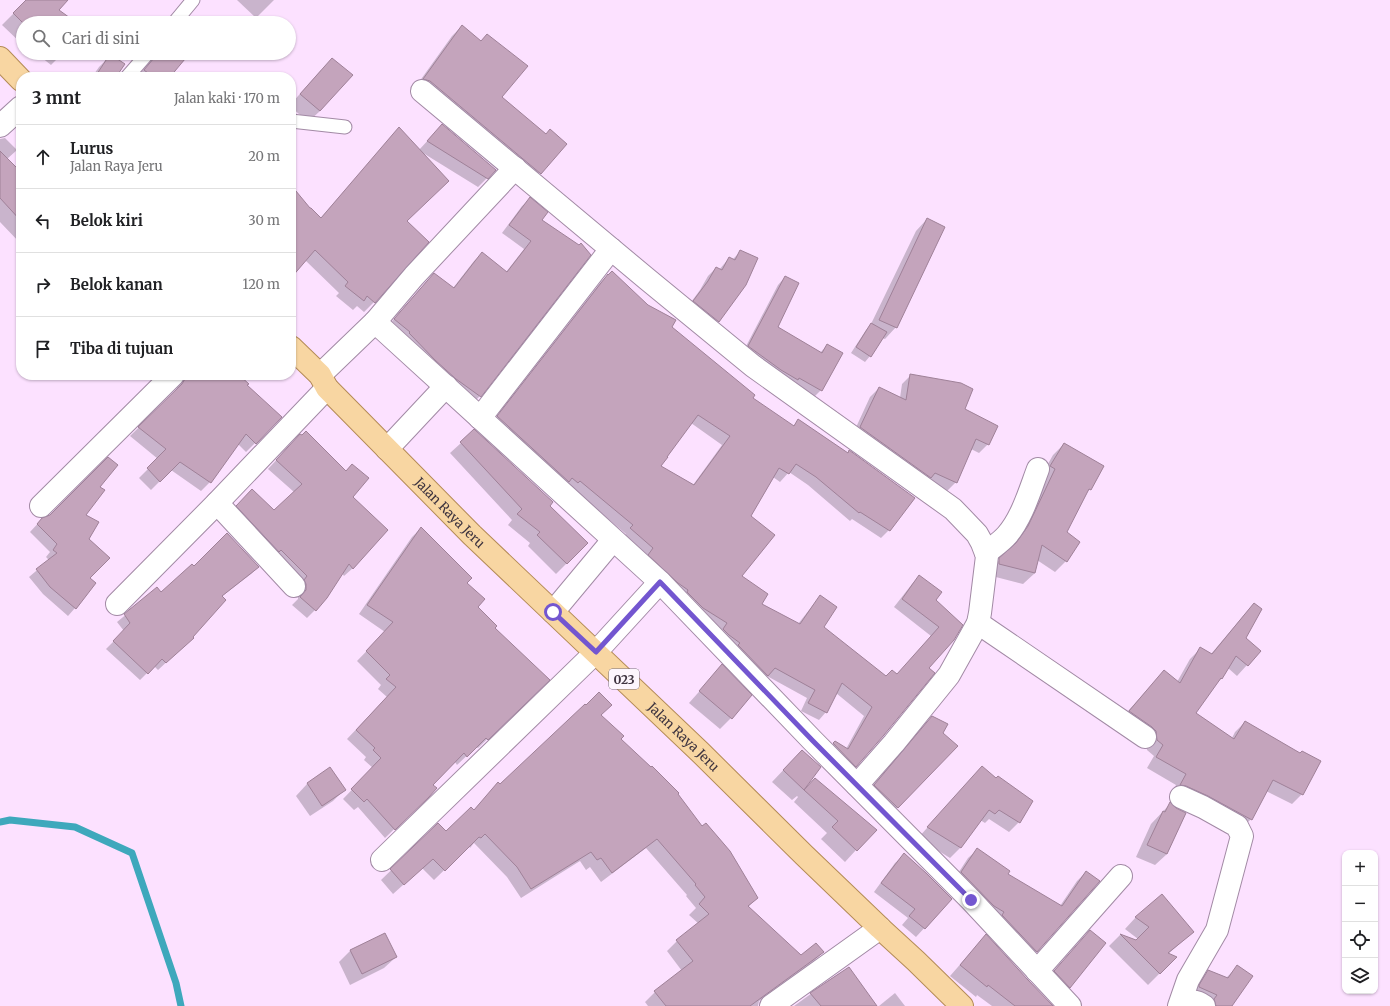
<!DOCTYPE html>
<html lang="id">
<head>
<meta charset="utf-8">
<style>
  :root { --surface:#fff; --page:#f2f2f2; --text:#202124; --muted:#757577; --line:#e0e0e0 }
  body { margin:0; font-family:Merriweather,serif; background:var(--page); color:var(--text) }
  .controls { position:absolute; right:12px; bottom:12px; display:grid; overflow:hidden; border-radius:8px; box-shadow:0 1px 3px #0004 }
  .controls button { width:36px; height:36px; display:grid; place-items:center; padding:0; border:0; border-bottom:1px solid var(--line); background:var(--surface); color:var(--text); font:20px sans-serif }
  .stop { position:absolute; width:12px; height:12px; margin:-9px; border:3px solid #7356d0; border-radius:50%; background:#fff }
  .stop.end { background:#7356d0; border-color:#fff; box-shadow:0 1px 4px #0008 }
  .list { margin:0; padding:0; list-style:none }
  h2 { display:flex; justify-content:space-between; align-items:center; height:52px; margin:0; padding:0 16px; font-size:17px }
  h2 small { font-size:13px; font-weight:400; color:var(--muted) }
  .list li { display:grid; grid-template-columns:26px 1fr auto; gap:12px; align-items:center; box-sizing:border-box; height:64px; padding:0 16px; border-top:1px solid var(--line) }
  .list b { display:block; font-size:15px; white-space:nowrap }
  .list p { margin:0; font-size:13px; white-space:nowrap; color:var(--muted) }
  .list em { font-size:13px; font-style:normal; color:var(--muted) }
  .icon { flex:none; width:22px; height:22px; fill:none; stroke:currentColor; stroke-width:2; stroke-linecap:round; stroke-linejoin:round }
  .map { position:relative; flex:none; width:1390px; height:1006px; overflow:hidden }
  .search { position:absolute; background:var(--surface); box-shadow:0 1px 3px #0004; left:16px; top:16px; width:280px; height:44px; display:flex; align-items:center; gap:10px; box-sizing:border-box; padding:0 14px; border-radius:22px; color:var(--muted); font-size:15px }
  .panel { position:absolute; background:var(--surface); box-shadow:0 1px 3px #0004; left:16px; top:72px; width:280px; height:308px; border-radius:16px }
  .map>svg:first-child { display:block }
  .shadow { fill:#0003; fill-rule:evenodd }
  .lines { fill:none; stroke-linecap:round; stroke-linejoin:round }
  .stream { stroke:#3ea8bc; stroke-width:7 }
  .building { fill:#c4a4bc; stroke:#9f8198; fill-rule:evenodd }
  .service-casing { stroke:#a28aa5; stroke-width:15 }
  .minor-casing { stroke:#a28aa5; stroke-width:24 }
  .primary-casing { stroke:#b48b57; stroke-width:24 }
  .service { stroke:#fff; stroke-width:13 }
  .minor { stroke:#fff; stroke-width:22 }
  .primary { stroke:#f8d6a2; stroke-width:22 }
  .route { stroke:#7356d0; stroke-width:5 }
  .labels { text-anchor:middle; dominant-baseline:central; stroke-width:3.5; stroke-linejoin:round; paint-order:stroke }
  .shield { fill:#fcf6fc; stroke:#776e78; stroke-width:1 }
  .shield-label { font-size:12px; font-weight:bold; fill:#3e343f }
  .street-label { font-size:13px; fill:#3e343f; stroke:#fcf6fc }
</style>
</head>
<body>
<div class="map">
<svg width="1390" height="1006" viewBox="0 0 1390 1006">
  <rect width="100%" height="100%" fill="#fce1ff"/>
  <g class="shadow">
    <path d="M27,0H53L57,10L75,23H23V45L2,25Z"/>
    <path d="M237,0H274L256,18Z"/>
    <path d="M462,26L480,42L487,35L501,97L546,135L566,144L530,183L414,89L452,36Z"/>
    <path d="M36,53H63L51,65Z"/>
    <path d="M154,53H189L169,77H137L143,70L145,64Z"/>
    <path d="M111,55L115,77H92L99,67Z"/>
    <path d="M321,70L320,111L308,122L291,107V104Z"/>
    <path d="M442,125L487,178L478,187L423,153L405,221L428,242L374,302L364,312L357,306L353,310L336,296L339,293L305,260L291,277V187L310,210L320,219L399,128L419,150Z"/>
    <path d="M5,138L17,150L7,159L21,174V244L0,222V139Z"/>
    <path d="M530,199L541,220L480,396L472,404L387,327L426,282L453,288L474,261L482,254L506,272L524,249L502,233L522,206Z"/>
    <path d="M927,219L896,327L885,339L882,338L870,356L865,362L851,353L866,330L871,324L916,231Z"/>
    <path d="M741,251L718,321L710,329L686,309L700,290L708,276L716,268L719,270L729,258L733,259Z"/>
    <path d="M608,275L671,327L752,398L792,427L799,420L847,453L849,451L889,530L881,538L852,519L850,521L808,485L789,472L780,482L773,477L750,516L741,577L761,604L798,624L813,605L821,597L822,627L886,677L897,675L931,636L894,607L912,584L920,576L934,600L961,625L927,668L856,766L848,774L827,750L835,742L846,749L864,716L836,693L826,712L819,720L801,711L807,698L767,676L759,683L623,537L626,534L572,488L490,425L600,283ZM691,423L722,445L693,485L660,467Z"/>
    <path d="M785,277L777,328L820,353L827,345L821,390L814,397L742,354L778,285Z"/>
    <path d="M177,375H237L246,385L281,417L246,452L238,444L210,482L201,491L171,470L151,490L139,478L158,459L130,436L173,394L177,388Z"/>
    <path d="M911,375L964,409L988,444L979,453L971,449L956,482L947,491L926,481L852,436L870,397L879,388L900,398L902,384Z"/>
    <path d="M300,435L345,472L352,465L353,568L344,576L342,573L315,610L307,618L292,605L298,599V592L229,514L252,491L274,512L294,492L268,469Z"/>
    <path d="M461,443L549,506L587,543L556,574L528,546L530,543L508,525L512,520L450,453Z"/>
    <path d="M1064,444L1103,466L1090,489L1086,493L1065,533L1066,561L1055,572L1037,560L1035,573L1023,584L988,575L989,570L1008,552L1017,538L1040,478L1053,455Z"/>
    <path d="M99,487L85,515L88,539L89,579L95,583L75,608L68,616L43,594L29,577L49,560L46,557L50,552L30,532L42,519L50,516Z"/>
    <path d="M421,528L466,583L477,607L494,628L548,680L478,748L476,747L457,765L455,762L432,785L428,796L385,838L358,807L354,810L343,799L373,768L364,760L366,757L347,739L387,697L378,689L381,685L357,661L385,632L359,614L412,537Z"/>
    <path d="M194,567H258L251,574L221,597L185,645L158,670L154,666L140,680L106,649L124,631L117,622L157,589L161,593Z"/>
    <path d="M1254,605L1244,638L1247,665L1237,676L1228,668L1222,678L1213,687L1195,713L1232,738L1235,732L1245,722L1300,754L1302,794L1292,804L1266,791L1251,819L1240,830L1171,795L1176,785L1147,768L1154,756L1147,750L1146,742L1119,721L1164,671L1177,682L1190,659L1201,648L1211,654L1244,615Z"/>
    <path d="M722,666L731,718L720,729L689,703Z"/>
    <path d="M600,715L620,739L676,794L757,898L748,907L801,957L823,952L813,962L759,1001L758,1006H648L645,1002L655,992L682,971L667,951L677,941L699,924L689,915L696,908L686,896L687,895L646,848L601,882L590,867L586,870L580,861L521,898L507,877L474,843L470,848L469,846L434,880L422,868L393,894L381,880L438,825L446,833L474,810L498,783L500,785Z"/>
    <path d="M932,717L942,733L956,746L887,818L864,796L922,727Z"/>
    <path d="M790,763L805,790L815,779L856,850L845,862L821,839L827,833L794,802L798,797L797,796L792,800L772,782Z"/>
    <path d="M982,767L1019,822L1009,832L989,819L985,823L980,820L960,848L950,858L918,838Z"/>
    <path d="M330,769L344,790L333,801L310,816L296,796L307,784Z"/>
    <path d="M1170,804L1175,809L1185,814L1167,854L1155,865L1136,857L1151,824Z"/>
    <path d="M977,850L1006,874L1060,906L1077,881L1086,872L1099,881L1028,960L953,881L968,858Z"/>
    <path d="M904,855L951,899L916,937L902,925L908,918L874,892L895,863Z"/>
    <path d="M1136,917L1193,932L1168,954L1176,957L1148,985L1109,946L1120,935L1136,941L1138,939L1125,929Z"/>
    <path d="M1090,931L1069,987L1058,998L1043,983Z"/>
    <path d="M384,934L396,957L384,968L350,985L339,962L350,951Z"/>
    <path d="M986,935L1051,1006H992L977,995L976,997L950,976Z"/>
    <path d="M1237,967L1231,1006H1202L1190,999L1199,981L1209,971L1226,978Z"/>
    <path d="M840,973L876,1006H794Z"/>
    <path d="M895,993L905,1006H879Z"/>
  </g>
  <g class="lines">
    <path class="stream" d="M0,822L10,820L75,827L132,853L176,983L181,1006"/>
  </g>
  <g class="building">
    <path d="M26,0H68L59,10L77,23H23L13,13Z"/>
    <path d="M462,25L481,41L487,34L528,66L502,97L546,134L550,129L567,144L541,174L430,81L423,79Z"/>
    <path d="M156,53H190L170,77H153L144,70L154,58Z"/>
    <path d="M110,54L125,64L116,77H95Z"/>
    <path d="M332,58L353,75L320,111L300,94Z"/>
    <path d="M442,124L496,170L488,179L427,141Z"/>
    <path d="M399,127L449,181L407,221L429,242L375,303L367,296L364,301L345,286L348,282L315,250L291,278V185L310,208H311L321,218Z"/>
    <path d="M0,151L21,172V221L0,198Z"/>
    <path d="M530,197L548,212L542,220L579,245L581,243L591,255L481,397L456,379L435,360L409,333L410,332L394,319L434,273L454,288L482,252L507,272L531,241L509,225Z"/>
    <path d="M927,218L945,227L897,328L879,320Z"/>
    <path d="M740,250L758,258L746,285L719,322L693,301L708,281L716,267L722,270L729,257L735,260Z"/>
    <path d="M612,271L648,305L676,320L672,327L755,395L753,398L794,426L798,419L848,453L849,450L915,498L890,531L860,512L859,513L816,477L796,464L789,474L779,468L751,516L775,535L742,576L768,594L762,604L800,624L820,595L837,607L824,627L886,676L892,670L897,674L939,627L902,599L919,575L942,592L936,600L963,625L954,640L929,668L935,673L884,735L856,767L833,743L835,741L848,749L872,707L842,683L827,713L808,703L815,690L775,668L768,676L738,645L740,643L729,635L723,629L727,623L703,608L687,592L688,590L678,583L648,555L653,548L630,528L633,525L580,481L578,483L572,478L569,482L497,416L608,274V275ZM698,415L730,436L694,485L661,466L668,457H667Z"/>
    <path d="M785,276L799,283L778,327L822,353L827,344L843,353L822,391L799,378L798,380L781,370L748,346Z"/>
    <path d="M871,323L887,332L871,357L856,347Z"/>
    <path d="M910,374L961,383L973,389L965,409L998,426L989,445L976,439L957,483L935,473L931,478L860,427L879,387L906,400Z"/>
    <path d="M185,375H239L249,384L247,385L282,417L256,444L246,434L211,483L180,462L160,482L147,468L166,449L138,427L182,384L185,379Z"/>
    <path d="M474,429L553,502L550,506L588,543L567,564L537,535L540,532L517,514L522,509L460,442Z"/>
    <path d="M306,431L346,471L352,464L369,478L353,497L388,530L353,569L349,564L327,598L316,611L300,597L306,590V584L304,580L307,576L281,550L279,552L236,506L252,489L274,510L302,484L276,460L300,434L302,435Z"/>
    <path d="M1064,443L1104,466L1091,490L1089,489L1067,532L1080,542L1067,562L1042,545L1035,573L999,564V558L1016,543L1028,526L1055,469L1050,466Z"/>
    <path d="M108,457L118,465L100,487L105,490L86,515L99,522L89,539L110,558L90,578L96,583L76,609L50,587L36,569L57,553L53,550L57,544L37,524L42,518L50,515Z"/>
    <path d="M421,527L472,578L467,583L485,599L478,607L497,626L495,628L550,680L488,740L486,738L467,757L464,753L433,785L437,788L429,797L395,830L367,799L364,802L351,789L381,758L373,750L375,748L356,730L396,687L386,679L390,675L366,651L393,622L367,605Z"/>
    <path d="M227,533L259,567L222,596L226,600L193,637L194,638L166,663L162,659L148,674L113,641L130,623L124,614L157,587L161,592L192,564L194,566Z"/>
    <path d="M1254,603L1262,609L1246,638L1261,651L1248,666L1236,656L1222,679L1221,678L1196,713L1234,739L1245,721L1300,753L1302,751L1321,761L1303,795L1273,780L1252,820L1208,796L1186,786L1180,785L1186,774L1156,757L1163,745L1157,740L1156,731L1152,727L1129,711L1164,670L1180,683L1200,647L1212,654Z"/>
    <path d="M722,664L752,695L732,719L699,691Z"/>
    <path d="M599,692L612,705L601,715L624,736L621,739L651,767L652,766L679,793L678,794L702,826L706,823L730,851L758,898L748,906L801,955L816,943L824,952L750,1006H666L654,991L693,961L676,940L709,914L699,904L705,897L695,885L696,884L657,839L612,873L601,858L597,860L591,852L531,889L517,867L485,834L481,838L479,837L445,871L433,859L404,885L390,869L438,823L446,831L471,807L474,810L498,782L500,784L585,704L586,705Z"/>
    <path d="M932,716L948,724L943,733L958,746L898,808L874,785Z"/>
    <path d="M802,750L821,767L804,790L783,770Z"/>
    <path d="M982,766L996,778L998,776L1033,801L1020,823L999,810L995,814L989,810L961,848L927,827Z"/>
    <path d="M330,767L346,790L322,806L307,783Z"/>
    <path d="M815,778L877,830L857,851L832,827L838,821L804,790Z"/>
    <path d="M1170,802L1176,808L1186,813L1167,854L1147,845L1163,811L1165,812Z"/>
    <path d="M977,848L1010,871L1008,874L1062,906L1086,871L1100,881L1037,952L1002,915L1004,912L994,906L961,872Z"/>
    <path d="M904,853L926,873L952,899L925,929L909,916L915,909L881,883Z"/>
    <path d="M1162,894L1194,932L1168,953L1177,957L1160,974L1120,934L1136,940L1149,927L1135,917Z"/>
    <path d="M1090,930L1106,943L1070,988L1054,971Z"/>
    <path d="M385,933L397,957L362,974L350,950Z"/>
    <path d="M986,934L1028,980L1053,1006H1015L988,985L987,987L960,965Z"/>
    <path d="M1237,965L1253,976L1232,1006H1216L1214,999L1217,995L1199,987V985L1208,970L1228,978Z"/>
    <path d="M849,967L877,1006H821L810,993Z"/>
  </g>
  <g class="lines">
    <g class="service-casing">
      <g id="service">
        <path d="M174,23L193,0"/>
        <path d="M127,77L148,53"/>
        <path d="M291,121L345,127"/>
      </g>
    </g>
    <g class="minor-casing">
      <g id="minor">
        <path d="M422,91L647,279L753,366L953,509L977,534L982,543L987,556L980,613L978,623L949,675L894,743L857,785"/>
        <path d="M0,126L21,107"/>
        <path d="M375,322L660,582L813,741L971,900L1070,1006"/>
        <path d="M320,375L375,322L414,276L515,168"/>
        <path d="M480,418L611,249"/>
        <path d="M387,449L446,386"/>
        <path d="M217,503L294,586"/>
        <path d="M41,506L173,375"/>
        <path d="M986,553C993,547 1001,542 1007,535C1022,518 1030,490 1038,469"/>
        <path d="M117,604L217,503L327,388"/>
        <path d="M553,612L613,540"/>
        <path d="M978,623L1145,737"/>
        <path d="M382,860L596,652L660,582"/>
        <path d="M1037,971L1121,876"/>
        <path d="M771,1006L880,928"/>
        <path d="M1179,1006L1188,980L1217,930L1242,836L1237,826L1203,807L1181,797"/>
        <path d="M1180,1006C1189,1001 1195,999 1204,1006"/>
      </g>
    </g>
    <g class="primary-casing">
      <g id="primary">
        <path d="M0,58L21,80"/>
        <path id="s1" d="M291,347L320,375L327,388L472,535L700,752L804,855L880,928L916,961L962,1006"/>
      </g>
    </g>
    <use href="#service" class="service"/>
    <use href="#minor" class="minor"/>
    <use href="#primary" class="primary"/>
  </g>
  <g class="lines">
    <path class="route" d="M553,612L596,652L660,582L813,741L971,900"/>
  </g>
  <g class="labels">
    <rect class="shield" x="609" y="669" width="30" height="20" rx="3"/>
    <g class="shield-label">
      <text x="624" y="679">023</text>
    </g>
    <g class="street-label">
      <text stroke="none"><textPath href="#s1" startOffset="230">Jalan Raya Jeru</textPath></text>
      <text stroke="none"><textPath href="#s1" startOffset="554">Jalan Raya Jeru</textPath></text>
    </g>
  </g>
</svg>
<div class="controls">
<button>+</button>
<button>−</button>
<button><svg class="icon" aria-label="locate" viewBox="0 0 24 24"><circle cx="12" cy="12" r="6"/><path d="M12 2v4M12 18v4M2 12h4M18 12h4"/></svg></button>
<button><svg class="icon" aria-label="layers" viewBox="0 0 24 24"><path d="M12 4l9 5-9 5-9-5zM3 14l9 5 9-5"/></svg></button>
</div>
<div class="stop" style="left:553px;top:612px"></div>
<div class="stop end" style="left:971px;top:900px"></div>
<div class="search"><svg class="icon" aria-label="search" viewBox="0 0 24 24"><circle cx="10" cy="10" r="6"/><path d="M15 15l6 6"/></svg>Cari di sini</div>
<section class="panel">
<h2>3 mnt<small>Jalan kaki · 170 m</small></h2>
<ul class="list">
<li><svg class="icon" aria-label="ahead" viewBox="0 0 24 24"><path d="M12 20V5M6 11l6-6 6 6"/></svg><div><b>Lurus</b><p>Jalan Raya Jeru</p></div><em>20 m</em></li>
<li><svg class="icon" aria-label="left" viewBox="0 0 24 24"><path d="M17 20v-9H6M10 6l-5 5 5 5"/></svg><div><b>Belok kiri</b></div><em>30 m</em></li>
<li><svg class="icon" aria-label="right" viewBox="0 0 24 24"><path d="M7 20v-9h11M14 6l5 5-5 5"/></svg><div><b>Belok kanan</b></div><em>120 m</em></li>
<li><svg class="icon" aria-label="arrive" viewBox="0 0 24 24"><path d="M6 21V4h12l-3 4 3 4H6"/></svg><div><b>Tiba di tujuan</b></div></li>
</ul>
</section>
</div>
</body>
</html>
